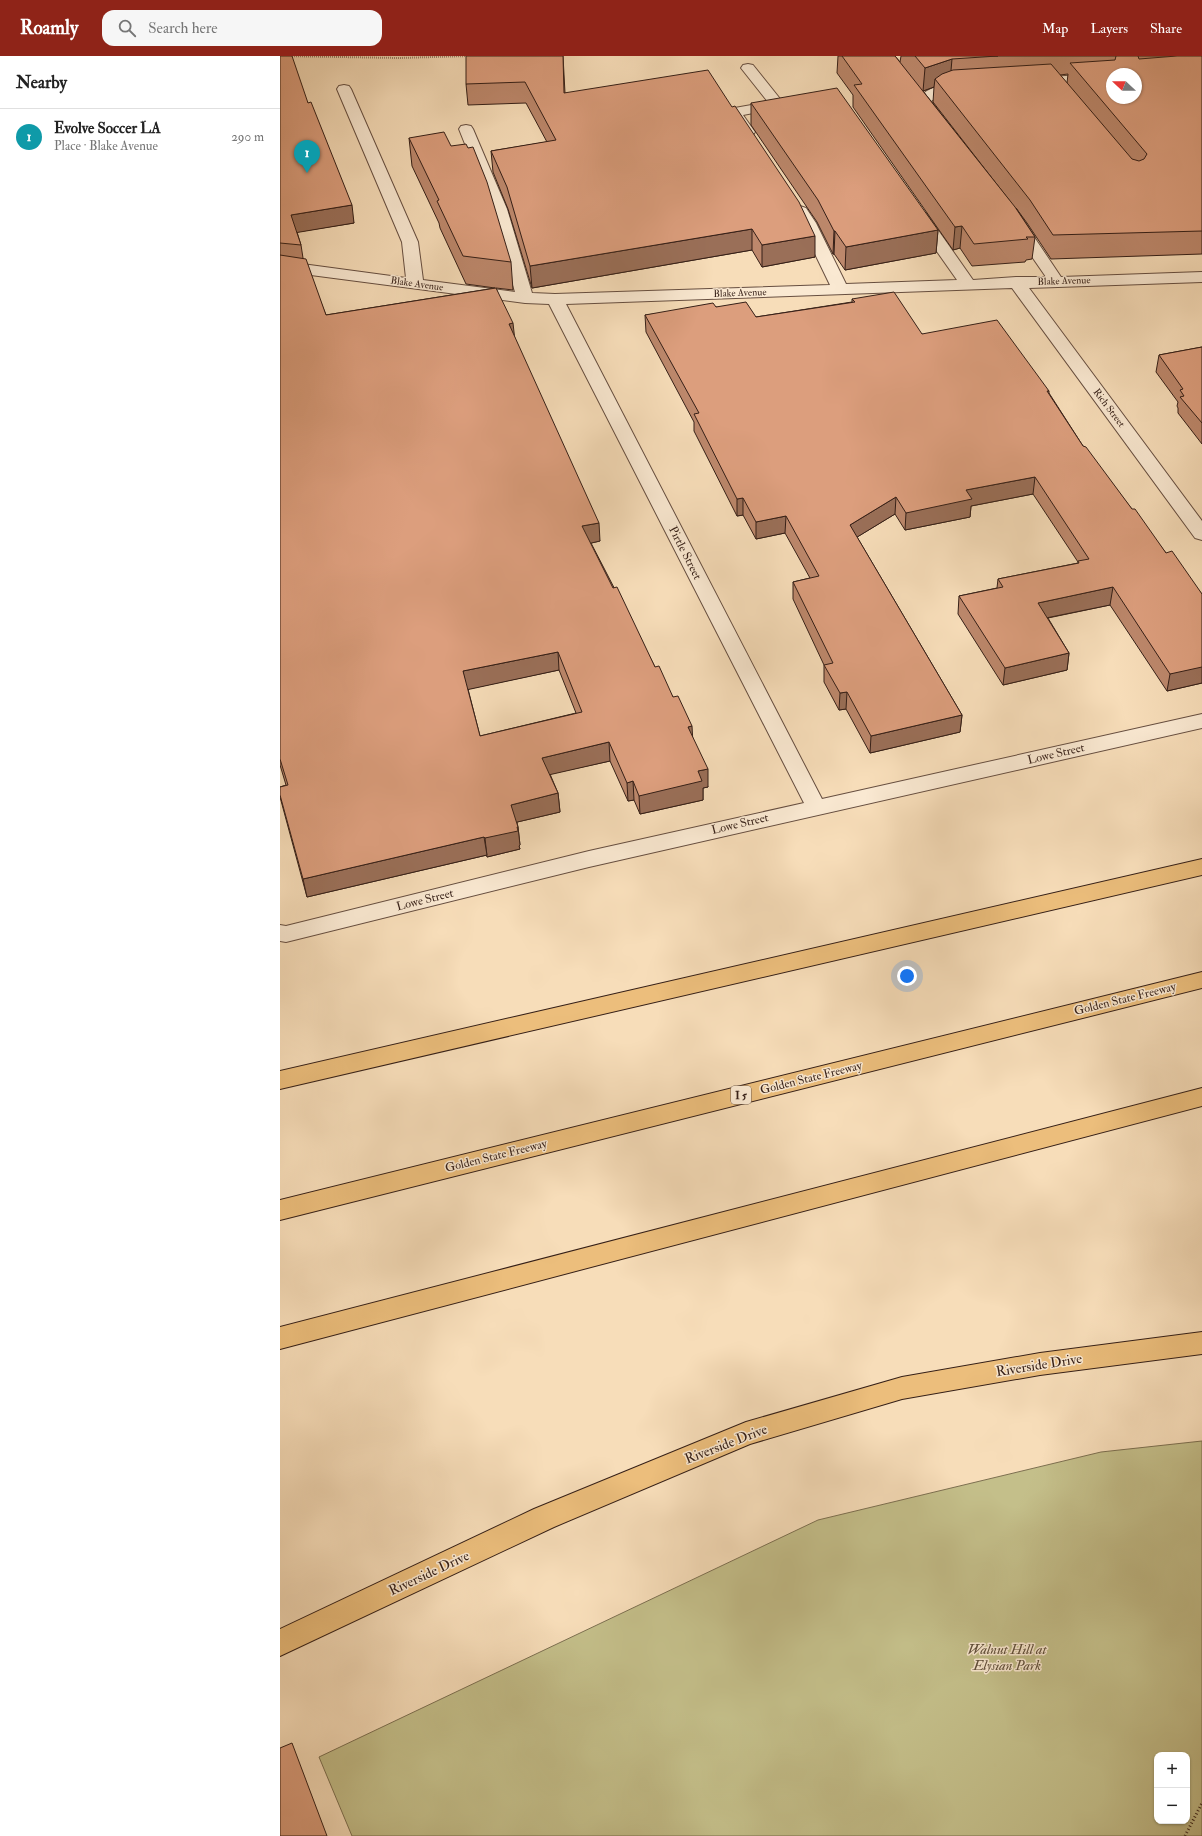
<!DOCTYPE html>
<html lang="en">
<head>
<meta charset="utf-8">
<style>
  :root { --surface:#fff; --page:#f6f6f6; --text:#222; --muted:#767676; --line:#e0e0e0; --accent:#8f2418 }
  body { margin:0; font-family:"IM FELL Double Pica",serif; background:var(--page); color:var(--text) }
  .controls { position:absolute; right:12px; bottom:12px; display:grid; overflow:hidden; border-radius:8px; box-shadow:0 1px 3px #0004 }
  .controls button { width:36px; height:36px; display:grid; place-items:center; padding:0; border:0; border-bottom:1px solid var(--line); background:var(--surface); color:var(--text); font:20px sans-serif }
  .compass { position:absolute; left:826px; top:12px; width:36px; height:36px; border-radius:50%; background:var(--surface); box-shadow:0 1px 3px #0004; rotate:292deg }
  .you { position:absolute; left:627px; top:920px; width:14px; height:14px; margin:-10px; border:3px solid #fff; border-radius:50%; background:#1a73e8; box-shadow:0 0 0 6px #1a73e833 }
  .badge { display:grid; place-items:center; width:26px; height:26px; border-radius:50%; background:var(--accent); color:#fff; font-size:13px; font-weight:700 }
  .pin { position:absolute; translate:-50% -33px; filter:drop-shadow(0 1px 2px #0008) }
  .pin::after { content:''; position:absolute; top:21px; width:14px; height:12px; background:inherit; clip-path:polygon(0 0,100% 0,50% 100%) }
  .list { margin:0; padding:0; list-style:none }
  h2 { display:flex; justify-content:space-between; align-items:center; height:52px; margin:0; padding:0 16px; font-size:17px }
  h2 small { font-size:13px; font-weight:400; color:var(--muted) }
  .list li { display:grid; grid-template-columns:26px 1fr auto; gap:12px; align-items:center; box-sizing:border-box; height:56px; padding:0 16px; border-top:1px solid var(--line) }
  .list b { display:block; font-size:15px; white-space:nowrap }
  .list p { margin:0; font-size:13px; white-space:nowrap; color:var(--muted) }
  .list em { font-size:13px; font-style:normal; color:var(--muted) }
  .icon { flex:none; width:22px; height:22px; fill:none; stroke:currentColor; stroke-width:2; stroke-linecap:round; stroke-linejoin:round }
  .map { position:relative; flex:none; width:922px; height:1780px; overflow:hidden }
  header { display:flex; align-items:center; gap:24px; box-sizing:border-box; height:56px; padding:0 20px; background:var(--accent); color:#fff }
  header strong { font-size:19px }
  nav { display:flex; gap:22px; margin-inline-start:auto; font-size:14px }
  .search { width:280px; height:36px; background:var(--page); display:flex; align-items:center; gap:10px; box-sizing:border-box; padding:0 14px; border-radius:12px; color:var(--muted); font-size:15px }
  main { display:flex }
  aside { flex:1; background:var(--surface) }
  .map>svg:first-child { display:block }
  .green { fill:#c4bf8a; stroke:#7c6f50; fill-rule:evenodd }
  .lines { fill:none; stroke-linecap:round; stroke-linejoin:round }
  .minor-casing { stroke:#664e40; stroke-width:2 }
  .major-casing { stroke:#351f17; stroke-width:2 }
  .highway-casing { stroke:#351f17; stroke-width:2 }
  .path-far1 { stroke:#351f17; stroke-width:2; stroke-dasharray:0.5 1.5; stroke-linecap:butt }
  .path { stroke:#351f17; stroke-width:3; stroke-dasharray:1 2.5; stroke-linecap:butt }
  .minor { fill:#fae9d2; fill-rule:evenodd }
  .major { fill:#ecbe7c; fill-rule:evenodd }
  .highway { fill:#ecbe7c; fill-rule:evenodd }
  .wall { fill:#bd886c; stroke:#351f17; fill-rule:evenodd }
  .shaded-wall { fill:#9a6f58; stroke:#351f17 }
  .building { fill:#dc9e7d; stroke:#351f17; fill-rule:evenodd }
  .labels { text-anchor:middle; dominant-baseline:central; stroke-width:3; stroke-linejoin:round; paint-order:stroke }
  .far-street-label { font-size:10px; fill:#351f17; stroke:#fae9d2 }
  .shield { fill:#fae9d2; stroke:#705c4f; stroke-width:1 }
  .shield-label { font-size:11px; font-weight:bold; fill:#351f17 }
  .street-label { font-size:12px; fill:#351f17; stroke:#fae9d2 }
  .near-street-label { font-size:14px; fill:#351f17; stroke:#fae9d2 }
  .near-park-label { font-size:14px; font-style:italic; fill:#604f3a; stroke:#fae9d2 }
</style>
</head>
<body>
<header>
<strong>Roamly</strong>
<div class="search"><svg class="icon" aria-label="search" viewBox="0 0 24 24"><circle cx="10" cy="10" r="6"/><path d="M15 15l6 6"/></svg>Search here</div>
<nav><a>Map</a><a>Layers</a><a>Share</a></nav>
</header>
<main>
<aside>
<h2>Nearby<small></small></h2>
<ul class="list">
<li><span class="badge" style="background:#0f9aa8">1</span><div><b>Evolve Soccer LA</b><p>Place · Blake Avenue</p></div><em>290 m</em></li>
</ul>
</aside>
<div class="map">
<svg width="922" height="1780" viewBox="0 0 922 1780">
  <rect width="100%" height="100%" fill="#f7ddb9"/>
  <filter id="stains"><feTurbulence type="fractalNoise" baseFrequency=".005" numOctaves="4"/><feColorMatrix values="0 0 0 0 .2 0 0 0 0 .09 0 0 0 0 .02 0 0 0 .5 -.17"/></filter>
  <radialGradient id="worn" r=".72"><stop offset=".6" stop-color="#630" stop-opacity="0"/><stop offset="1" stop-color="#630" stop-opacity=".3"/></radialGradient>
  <path class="green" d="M922,1385V1780H72L39,1701L538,1464L821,1396ZM877,1699H907V1765H877Z"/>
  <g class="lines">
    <g class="minor-casing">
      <g id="minor">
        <path d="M468,8L473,9L501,44L505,45L507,48L505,51L500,52L463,59L475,76L473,79L468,80L463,79L447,56L449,53L488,46L461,12L463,9Z"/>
        <path d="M832,17L837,18H832V25L754,30L749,29L747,26L749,23L754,22Z"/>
        <path d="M671,27L687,28L689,31L687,34L665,37L651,45L664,63L662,66C650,69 642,55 636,46C644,33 657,30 671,27Z"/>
        <path d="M64,29L69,30L71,33L138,186L143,224L235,236L211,153L179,73L181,70L186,69L191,70L193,73L227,153L252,237L275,238L550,229L520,167L512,155L514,152L520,150L526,152L536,167L566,228L677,224L632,160L634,157L640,155L646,157L693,224L736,221H766L728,166L730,163L736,161L742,163L781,221L922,216V226L749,232L922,465V484L915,482L732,232L286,248L542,743L922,658V672L309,811L6,886L0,885V869L6,870L309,795L524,747L269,248L245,247L0,215V205L126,222L122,186L57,33L59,30Z"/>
      </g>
    </g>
    <g class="major-casing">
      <path id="major" d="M922,1276V1298L760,1319L622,1343L470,1388L274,1471L0,1600V1573L254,1453L466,1366L622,1321L760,1297Z"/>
    </g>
    <g class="highway-casing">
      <g id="highway">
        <path d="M922,803V819L0,1033V1015Z"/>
        <path d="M922,916V932L0,1164V1144Z"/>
        <path d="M922,1032V1050L0,1293V1271Z"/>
      </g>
    </g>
    <path class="path-far1" d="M2,0L118,2L188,0"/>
    <path class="path" d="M905,1780L922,1747"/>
    <use href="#minor" class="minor"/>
    <use href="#major" class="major"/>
    <use href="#highway" class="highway"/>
  </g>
  <g class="wall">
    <path d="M0,0L28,47L74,167L17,176L21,189L23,202L46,259L215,232L186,228L160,172L159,167L132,110L129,82L231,206L233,234L216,232L234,280L320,485L311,487L375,611L393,641L412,680L428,731L423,732V744L360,758L354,744L348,745L330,705L270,718L278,737L280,756L237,766L238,771L240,789L239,790L240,793L207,801V799L27,841L0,741V731L6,729L0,709ZM279,614L296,657L200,680L188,633Z"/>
    <path d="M283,0L285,37L535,201L482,211L472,194L252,232L228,153L213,116L211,95L267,86L246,47L188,49L186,28Z"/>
    <path d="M558,0H615L620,6L621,0H922V198L771,203L747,167L736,152L755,181L752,203L746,204L745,206L692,210L680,192L673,194L573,51V39L557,17ZM788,18L787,27L780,19ZM654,31L653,46L729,144L643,35Z"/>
    <path d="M471,47L658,174L656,197L565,214L554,198H553L537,166L471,69Z"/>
    <path d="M572,243L642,278L769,335V337L803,390L886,497L922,538V627L887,635L830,549L768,562L789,597L787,614L723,629L678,558L679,540L717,532L718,523L798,507V506L753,438L691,450L690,461L625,474L615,458L577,481L682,659L680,676L590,697L566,653L559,654L544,626V609L513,543V526L530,522L505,477L476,483L463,459L457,460L414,375V366L366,276L365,259L436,251L476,261L572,246Z"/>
    <path d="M922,291V388L898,357V352L897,350L898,346L876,316L879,299Z"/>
  </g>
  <g class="shaded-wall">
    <path d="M672,3L670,26L655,23L654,31L643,35L645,12Z"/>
    <path d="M72,149L74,167L14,177L11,159Z"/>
    <path d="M682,170L680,192L673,194L675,171Z"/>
    <path d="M472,173V194L252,232L250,210Z"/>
    <path d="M658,174L656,197L565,214L566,191Z"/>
    <path d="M554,175H555L554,198H553Z"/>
    <path d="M535,180V201L482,211V189Z"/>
    <path d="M233,267L235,285L229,268Z"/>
    <path d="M755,421L753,438L691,450L690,461L625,474L626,457L686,434Z"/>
    <path d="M616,441L615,458L569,486L570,469Z"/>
    <path d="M463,442V459L457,460V443Z"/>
    <path d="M506,460L505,477L476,483V466Z"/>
    <path d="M319,467L320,485L303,489L302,470Z"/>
    <path d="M833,531L830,549L756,564L758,547Z"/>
    <path d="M278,596L279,614L186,634L183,615Z"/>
    <path d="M789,597L787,614L723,629L725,612Z"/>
    <path d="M922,603V627L887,635L890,618Z"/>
    <path d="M567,636L566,653L559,654L560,637Z"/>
    <path d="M682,659L680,676L590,697L591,680Z"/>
    <path d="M412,670L413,688L408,671Z"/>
    <path d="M329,686L330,705L264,720L262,702Z"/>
    <path d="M428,713V731L423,732V744L360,758L359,740L418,715Z"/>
    <path d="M353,725L354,744L348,745L347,727Z"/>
    <path d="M278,737L280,756L233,767L231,749Z"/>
    <path d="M238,771L240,789L239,790L240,793L207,801L205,782Z"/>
    <path d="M204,781L207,799L27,841L23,823Z"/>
  </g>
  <g class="building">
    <path d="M0,0H12L28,47L31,46L72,149L11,159L21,189L0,187Z"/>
    <path d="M186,0H283L284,37L428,14L452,51L455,50L519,146L535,180L482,189L472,173L250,210L227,131L211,95L276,84L245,26L186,28Z"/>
    <path d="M562,0H615L735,151L755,181H746L748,183L694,188L682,170L675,171L574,29L582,28Z"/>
    <path d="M635,0H718L672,3L645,12Z"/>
    <path d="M836,0H858L859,3L897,0H922V175L773,179L750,144L655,23L662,18L673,14L771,8L852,103L859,105L864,103L867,98L790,7L835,4ZM832,18H856V42H832Z"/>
    <path d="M557,32L658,174L566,191L555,175H554L538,144L471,47Z"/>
    <path d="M164,76L171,90L186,88L188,92L193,91L207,126L231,206L183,200L157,145L159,144L129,82Z"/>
    <path d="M0,199L26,203L46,259L216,232L233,267L229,268L319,467L302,470L333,532L337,531L375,611L379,610L393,641L398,640L412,670L408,671L428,713L418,715L422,725L359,740L353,725L347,727L329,686L262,702L278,737L231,749L238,771H237L238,775L205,782L204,781L23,823L0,739V731L8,729L0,703ZM278,596L302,656L200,680L183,615Z"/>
    <path d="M614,236L642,278L717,264L769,335H767L803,390L806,391L852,453H855L886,497L892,495L922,538V611L890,618L833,531L758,547L789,597L725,612L679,540L723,531L718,523L799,507L798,505L809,503L755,421L686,434L692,443L626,457L616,441L570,469L682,659L591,680L567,636L560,637L544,609L553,607L513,526L539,520L506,460L476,466L463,442L457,443L414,358L419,357L365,259L433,247L436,251L466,246L476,261L575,246L572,243Z"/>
    <path d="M922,291V367L900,341L904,340L900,334L903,333L879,299Z"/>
    <path d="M12,1687L47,1780H0V1692Z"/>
  </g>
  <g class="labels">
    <g class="far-street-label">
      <text transform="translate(784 225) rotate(-2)">Blake Avenue</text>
      <text transform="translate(137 228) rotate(8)">Blake Avenue</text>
      <text transform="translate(460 237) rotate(-2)">Blake Avenue</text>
      <text transform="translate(829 352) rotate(53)">Rich Street</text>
    </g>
    <rect class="shield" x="451" y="1030" width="20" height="18" rx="3"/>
    <g class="shield-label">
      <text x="461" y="1039">I 5</text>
    </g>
    <g class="street-label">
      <text transform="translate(405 497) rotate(63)">Pirtle Street</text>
      <text transform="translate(776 698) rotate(-13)">Lowe Street</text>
      <text transform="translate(460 768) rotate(-13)">Lowe Street</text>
      <text transform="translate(145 844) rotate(-14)">Lowe Street</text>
      <text transform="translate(845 943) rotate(-14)">Golden State Freeway</text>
      <text transform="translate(531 1022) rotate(-14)">Golden State Freeway</text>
      <text transform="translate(216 1100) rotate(-14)">Golden State Freeway</text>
    </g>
    <g class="near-street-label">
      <text transform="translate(759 1309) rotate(-9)">Riverside Drive</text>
      <text transform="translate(446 1388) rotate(-21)">Riverside Drive</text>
      <text transform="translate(149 1517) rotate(-25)">Riverside Drive</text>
    </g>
    <g class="near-park-label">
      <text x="727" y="1593">Walnut Hill at<tspan x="727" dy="16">Elysian Park</tspan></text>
    </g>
  </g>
  <rect width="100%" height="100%" filter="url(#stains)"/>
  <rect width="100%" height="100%" fill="url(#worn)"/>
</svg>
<div class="controls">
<button>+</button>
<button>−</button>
</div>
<svg class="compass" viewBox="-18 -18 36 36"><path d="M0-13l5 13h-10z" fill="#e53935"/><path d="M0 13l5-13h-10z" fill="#767676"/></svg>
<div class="you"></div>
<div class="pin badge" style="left:27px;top:117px;background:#0f9aa8">1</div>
</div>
</main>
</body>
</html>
